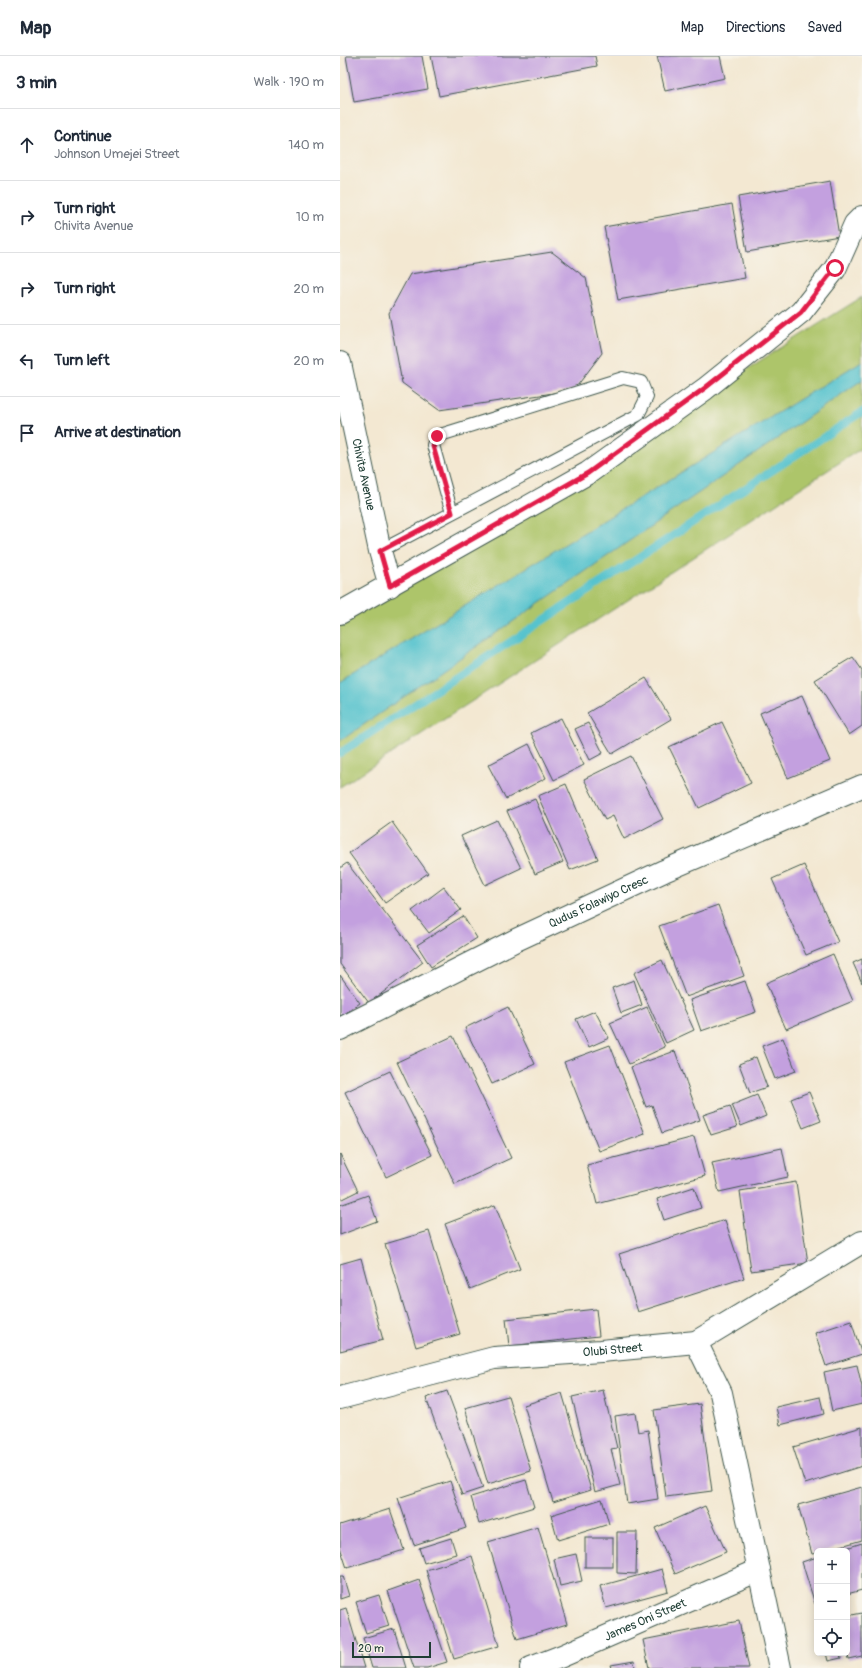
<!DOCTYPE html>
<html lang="en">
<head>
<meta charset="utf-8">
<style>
  :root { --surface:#fff; --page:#f6f6f7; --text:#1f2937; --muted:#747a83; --line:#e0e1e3 }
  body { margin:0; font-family:Pangolin,sans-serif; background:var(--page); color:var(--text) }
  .controls { position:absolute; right:12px; bottom:12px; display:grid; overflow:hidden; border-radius:6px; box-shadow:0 2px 10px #0003 }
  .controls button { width:36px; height:36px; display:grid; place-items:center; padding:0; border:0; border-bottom:1px solid var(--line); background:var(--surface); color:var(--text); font:20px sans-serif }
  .scale { position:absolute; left:12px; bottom:10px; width:79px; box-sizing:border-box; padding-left:4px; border:2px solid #1f3d34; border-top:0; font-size:11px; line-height:14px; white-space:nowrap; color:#1f3d34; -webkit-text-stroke:3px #f7f3e8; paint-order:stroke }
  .stop { position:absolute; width:12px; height:12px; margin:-9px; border:3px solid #e11d48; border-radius:50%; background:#fff }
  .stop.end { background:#e11d48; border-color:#fff; box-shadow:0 1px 4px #0008 }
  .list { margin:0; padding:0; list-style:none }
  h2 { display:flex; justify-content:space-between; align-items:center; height:52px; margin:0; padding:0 16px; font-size:17px }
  h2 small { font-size:13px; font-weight:400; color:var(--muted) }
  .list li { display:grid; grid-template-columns:26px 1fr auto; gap:12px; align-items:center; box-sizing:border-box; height:72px; padding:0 16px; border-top:1px solid var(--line) }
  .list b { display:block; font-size:15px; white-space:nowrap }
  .list p { margin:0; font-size:13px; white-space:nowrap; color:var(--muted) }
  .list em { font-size:13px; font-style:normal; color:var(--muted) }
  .icon { flex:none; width:22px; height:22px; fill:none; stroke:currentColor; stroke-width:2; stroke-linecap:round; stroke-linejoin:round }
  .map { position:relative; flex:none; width:522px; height:1612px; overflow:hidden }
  header { display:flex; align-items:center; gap:24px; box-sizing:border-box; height:56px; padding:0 20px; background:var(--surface); border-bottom:1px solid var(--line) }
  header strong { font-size:19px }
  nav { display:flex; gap:22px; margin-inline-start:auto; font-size:14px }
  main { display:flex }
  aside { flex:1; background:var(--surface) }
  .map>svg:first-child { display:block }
  .green { fill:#adc56a; stroke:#66814f }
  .water { fill:#56c3ce; stroke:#3a8081 }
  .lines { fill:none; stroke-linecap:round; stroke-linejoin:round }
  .stream { stroke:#56c3ce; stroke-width:8 }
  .building { fill:#c3a0df }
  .lane-casing { stroke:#3f574c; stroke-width:14 }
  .street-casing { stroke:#3f574c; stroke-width:24 }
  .lane { stroke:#fff; stroke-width:12 }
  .street { stroke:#fff; stroke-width:22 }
  .route { stroke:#e11d48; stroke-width:5 }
  .labels { text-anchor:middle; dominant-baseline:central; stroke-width:4; stroke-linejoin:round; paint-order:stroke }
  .street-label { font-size:12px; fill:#1f3d34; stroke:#f7f3e8 }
</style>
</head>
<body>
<header>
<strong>Map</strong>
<nav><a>Map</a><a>Directions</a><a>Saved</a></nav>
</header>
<main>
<aside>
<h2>3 min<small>Walk · 190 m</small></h2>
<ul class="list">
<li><svg class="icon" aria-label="ahead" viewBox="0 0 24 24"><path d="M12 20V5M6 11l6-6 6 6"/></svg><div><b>Continue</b><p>Johnson Umejei Street</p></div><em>140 m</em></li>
<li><svg class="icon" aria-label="right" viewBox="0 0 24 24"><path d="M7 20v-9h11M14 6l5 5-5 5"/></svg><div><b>Turn right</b><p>Chivita Avenue</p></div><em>10 m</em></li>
<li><svg class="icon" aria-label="right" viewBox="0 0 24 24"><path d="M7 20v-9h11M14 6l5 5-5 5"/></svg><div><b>Turn right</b></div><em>20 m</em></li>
<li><svg class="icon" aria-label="left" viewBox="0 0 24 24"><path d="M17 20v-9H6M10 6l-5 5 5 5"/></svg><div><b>Turn left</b></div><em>20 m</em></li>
<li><svg class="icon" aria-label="arrive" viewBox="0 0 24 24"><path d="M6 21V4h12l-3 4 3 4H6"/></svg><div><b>Arrive at destination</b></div></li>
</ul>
</aside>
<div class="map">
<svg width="522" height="1612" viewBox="0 0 522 1612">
  <rect width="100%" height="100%" fill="#f7f3e8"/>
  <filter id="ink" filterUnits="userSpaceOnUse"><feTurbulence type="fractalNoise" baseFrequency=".025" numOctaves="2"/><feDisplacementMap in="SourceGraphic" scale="8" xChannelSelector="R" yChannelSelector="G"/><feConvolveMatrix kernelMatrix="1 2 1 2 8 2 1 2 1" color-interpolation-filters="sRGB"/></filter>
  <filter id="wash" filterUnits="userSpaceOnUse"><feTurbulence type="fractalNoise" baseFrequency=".012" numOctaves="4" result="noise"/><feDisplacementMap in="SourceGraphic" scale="16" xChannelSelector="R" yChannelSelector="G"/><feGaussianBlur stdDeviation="0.9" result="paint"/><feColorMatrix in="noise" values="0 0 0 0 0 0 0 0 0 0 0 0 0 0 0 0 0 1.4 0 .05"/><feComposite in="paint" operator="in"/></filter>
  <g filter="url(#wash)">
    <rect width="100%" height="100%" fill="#f3e8d2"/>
    <g class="green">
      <path d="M522,241V305L0,627V567Z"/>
      <path d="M522,324V392L0,731V685Z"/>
    </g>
    <path class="water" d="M522,305V324L0,685V627Z"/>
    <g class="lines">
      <path class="stream" d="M0,697L522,356"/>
    </g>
    <g id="blocks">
      <g class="building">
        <path d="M6,0H82L88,33L14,46Z"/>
        <path d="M91,0H255L257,10L99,40Z"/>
        <path d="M317,0H380L385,22L325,35Z"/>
        <path d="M490,125L499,180L407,196L398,141Z"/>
        <path d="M392,148L405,222L278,244L264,171Z"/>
        <path d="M212,196L246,222L262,297L234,334L99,354L62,327L49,257L70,218Z"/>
        <path d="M513,601L522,614V670L509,679L475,624Z"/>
        <path d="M306,622L331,663L272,698L247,657Z"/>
        <path d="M462,640L490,705L448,722L420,657Z"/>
        <path d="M221,662L244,709L214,724L191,677Z"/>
        <path d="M382,666L411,727L359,752L329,691Z"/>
        <path d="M248,667L263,697L250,704L235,673Z"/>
        <path d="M189,688L206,722L166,743L148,709Z"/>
        <path d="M291,700L323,763L284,783L273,760L265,764L244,723Z"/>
        <path d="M226,728L258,803L230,814L198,740Z"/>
        <path d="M195,743L223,806L195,818L167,755Z"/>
        <path d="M157,764L181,812L145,829L121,780Z"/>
        <path d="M52,766L88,817L45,847L9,797Z"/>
        <path d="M7,807L83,906L29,947L0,908V812Z"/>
        <path d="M464,809L498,886L466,899L432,823Z"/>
        <path d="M104,831L121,854L89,877L72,855Z"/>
        <path d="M378,849L404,920L346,941L319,870Z"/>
        <path d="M123,860L137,882L91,911L77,889Z"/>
        <path d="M493,898L513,945L446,973L426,927Z"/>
        <path d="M522,903V927L513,907Z"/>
        <path d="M322,904L354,974L326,987L294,917Z"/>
        <path d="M0,919L20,947L0,961Z"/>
        <path d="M294,924L302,949L281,957L272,932Z"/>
        <path d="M405,925L416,956L361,975L350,944Z"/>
        <path d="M168,951L195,1008L152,1028L125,972Z"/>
        <path d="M307,951L325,991L289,1008L270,967Z"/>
        <path d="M255,955L269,982L249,991L236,963Z"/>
        <path d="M113,980L171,1102L115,1128L57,1006Z"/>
        <path d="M443,982L456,1015L435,1023L422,990Z"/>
        <path d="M270,989L305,1078L259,1095L224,1006Z"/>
        <path d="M335,995L360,1064L322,1077L312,1049L306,1051L291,1011Z"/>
        <path d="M416,1001L427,1031L410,1037L399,1008Z"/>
        <path d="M50,1015L92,1099L46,1121L5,1036Z"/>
        <path d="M469,1036L481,1065L463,1072L451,1043Z"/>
        <path d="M417,1039L426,1060L401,1070L392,1049Z"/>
        <path d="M390,1050L397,1071L371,1079L363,1059Z"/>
        <path d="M354,1081L365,1120L257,1148L247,1109Z"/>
        <path d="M442,1092L448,1121L379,1136L372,1107Z"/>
        <path d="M0,1098L18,1135L0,1144Z"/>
        <path d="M456,1126L468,1207L411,1215L400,1135Z"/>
        <path d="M354,1131L361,1152L324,1164L317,1143Z"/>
        <path d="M28,1139L37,1165L0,1179V1149Z"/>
        <path d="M155,1149L180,1213L130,1233L105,1168Z"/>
        <path d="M385,1164L404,1222L298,1256L279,1198Z"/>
        <path d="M89,1175L120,1278L76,1291L45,1188Z"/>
        <path d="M21,1202L43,1284L0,1295V1208Z"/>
        <path d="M256,1253L259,1280L169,1290L166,1263Z"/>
        <path d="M511,1265L522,1298L486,1310L475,1277Z"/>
        <path d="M517,1309L522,1331V1348L492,1355L484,1316Z"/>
        <path d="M263,1334L277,1392L271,1393L280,1429L255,1436L232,1341Z"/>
        <path d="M107,1335L143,1432L122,1439L86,1342Z"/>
        <path d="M222,1337L251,1434L213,1446L184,1349Z"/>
        <path d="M168,1340L191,1415L148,1428L125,1352Z"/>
        <path d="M480,1341L484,1358L440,1369L436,1351Z"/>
        <path d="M360,1348L372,1435L326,1441L314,1354Z"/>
        <path d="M295,1357L298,1376L308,1374L318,1443L287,1448L275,1360Z"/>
        <path d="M522,1371V1410L465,1428L453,1391Z"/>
        <path d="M186,1424L194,1451L139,1468L131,1441Z"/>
        <path d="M110,1425L126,1472L74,1489L58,1442Z"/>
        <path d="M522,1431V1484L484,1495H477V1497L472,1498L458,1449Z"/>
        <path d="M262,1443L269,1468L218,1484L211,1459Z"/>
        <path d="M365,1450L386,1496L335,1518L315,1472Z"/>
        <path d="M50,1453L64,1494L7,1512L0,1491V1469Z"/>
        <path d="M198,1471L227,1568L177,1583L148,1486Z"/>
        <path d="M277,1476H297L296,1518L277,1517Z"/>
        <path d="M111,1482L116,1498L84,1507L79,1492Z"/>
        <rect x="245" y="1482" width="28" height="29"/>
        <path d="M522,1487V1534L507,1538V1495H497Z"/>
        <path d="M236,1498L242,1525L220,1530L214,1503Z"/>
        <path d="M132,1500L159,1590L114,1603L86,1514Z"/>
        <path d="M477,1501V1548H475L462,1506Z"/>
        <path d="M322,1513L328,1535L266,1552L260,1530Z"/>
        <path d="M0,1520H3L9,1540L0,1543Z"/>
        <path d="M79,1524L107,1606L87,1612H74L48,1535Z"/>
        <path d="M39,1539L49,1570L26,1577L16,1546Z"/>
        <path d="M6,1552L24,1612H0V1554Z"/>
        <path d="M522,1557V1600L508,1603L507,1597V1560Z"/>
        <path d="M399,1565L409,1612H309L303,1584Z"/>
        <path d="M54,1573L66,1612H32L23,1582Z"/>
        <path d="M486,1597H500L501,1602L488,1605Z"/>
        <path d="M294,1605L295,1612H272L271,1609Z"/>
      </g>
    </g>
  </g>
  <g filter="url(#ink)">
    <use href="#blocks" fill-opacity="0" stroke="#3f574c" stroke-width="1"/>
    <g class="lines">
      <g class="lane-casing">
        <path id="lane" d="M40,495L298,359L307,341L301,326L283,322L97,380L93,389L112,457"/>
      </g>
      <g class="street-casing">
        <g id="street">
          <path id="s1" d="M0,307L40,495L50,530"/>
          <path d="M0,557L248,417L365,333L461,256L495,213L515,168L522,161"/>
          <path id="s2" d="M0,973L176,884L324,815L522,730"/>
          <path d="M356,1286L381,1337L440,1612"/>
          <path id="s3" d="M0,1342L154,1302L261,1295L356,1286L522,1186"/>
          <path id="s4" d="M191,1612L222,1600L419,1514"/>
        </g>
      </g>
      <use href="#lane" class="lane"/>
      <use href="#street" class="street"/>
    </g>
  </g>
  <g class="lines" filter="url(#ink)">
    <path class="route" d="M97,380L93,390L112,457L40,495L50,530L248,417L365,332L461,256L495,212"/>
  </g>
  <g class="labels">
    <g class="street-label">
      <text stroke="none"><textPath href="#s1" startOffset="114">Chivita Avenue</textPath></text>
      <text stroke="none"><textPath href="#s2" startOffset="288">Qudus Folawiyo Cresc</textPath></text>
      <text stroke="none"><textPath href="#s3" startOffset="278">Olubi Street</textPath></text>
      <text stroke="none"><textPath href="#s4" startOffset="124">James Oni Street</textPath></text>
    </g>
  </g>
</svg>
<div class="controls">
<button>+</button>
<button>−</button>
<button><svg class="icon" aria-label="locate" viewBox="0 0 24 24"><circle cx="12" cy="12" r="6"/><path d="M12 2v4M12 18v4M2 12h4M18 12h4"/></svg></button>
</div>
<div class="scale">20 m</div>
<div class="stop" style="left:495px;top:212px"></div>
<div class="stop end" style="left:97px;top:380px"></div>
</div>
</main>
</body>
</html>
